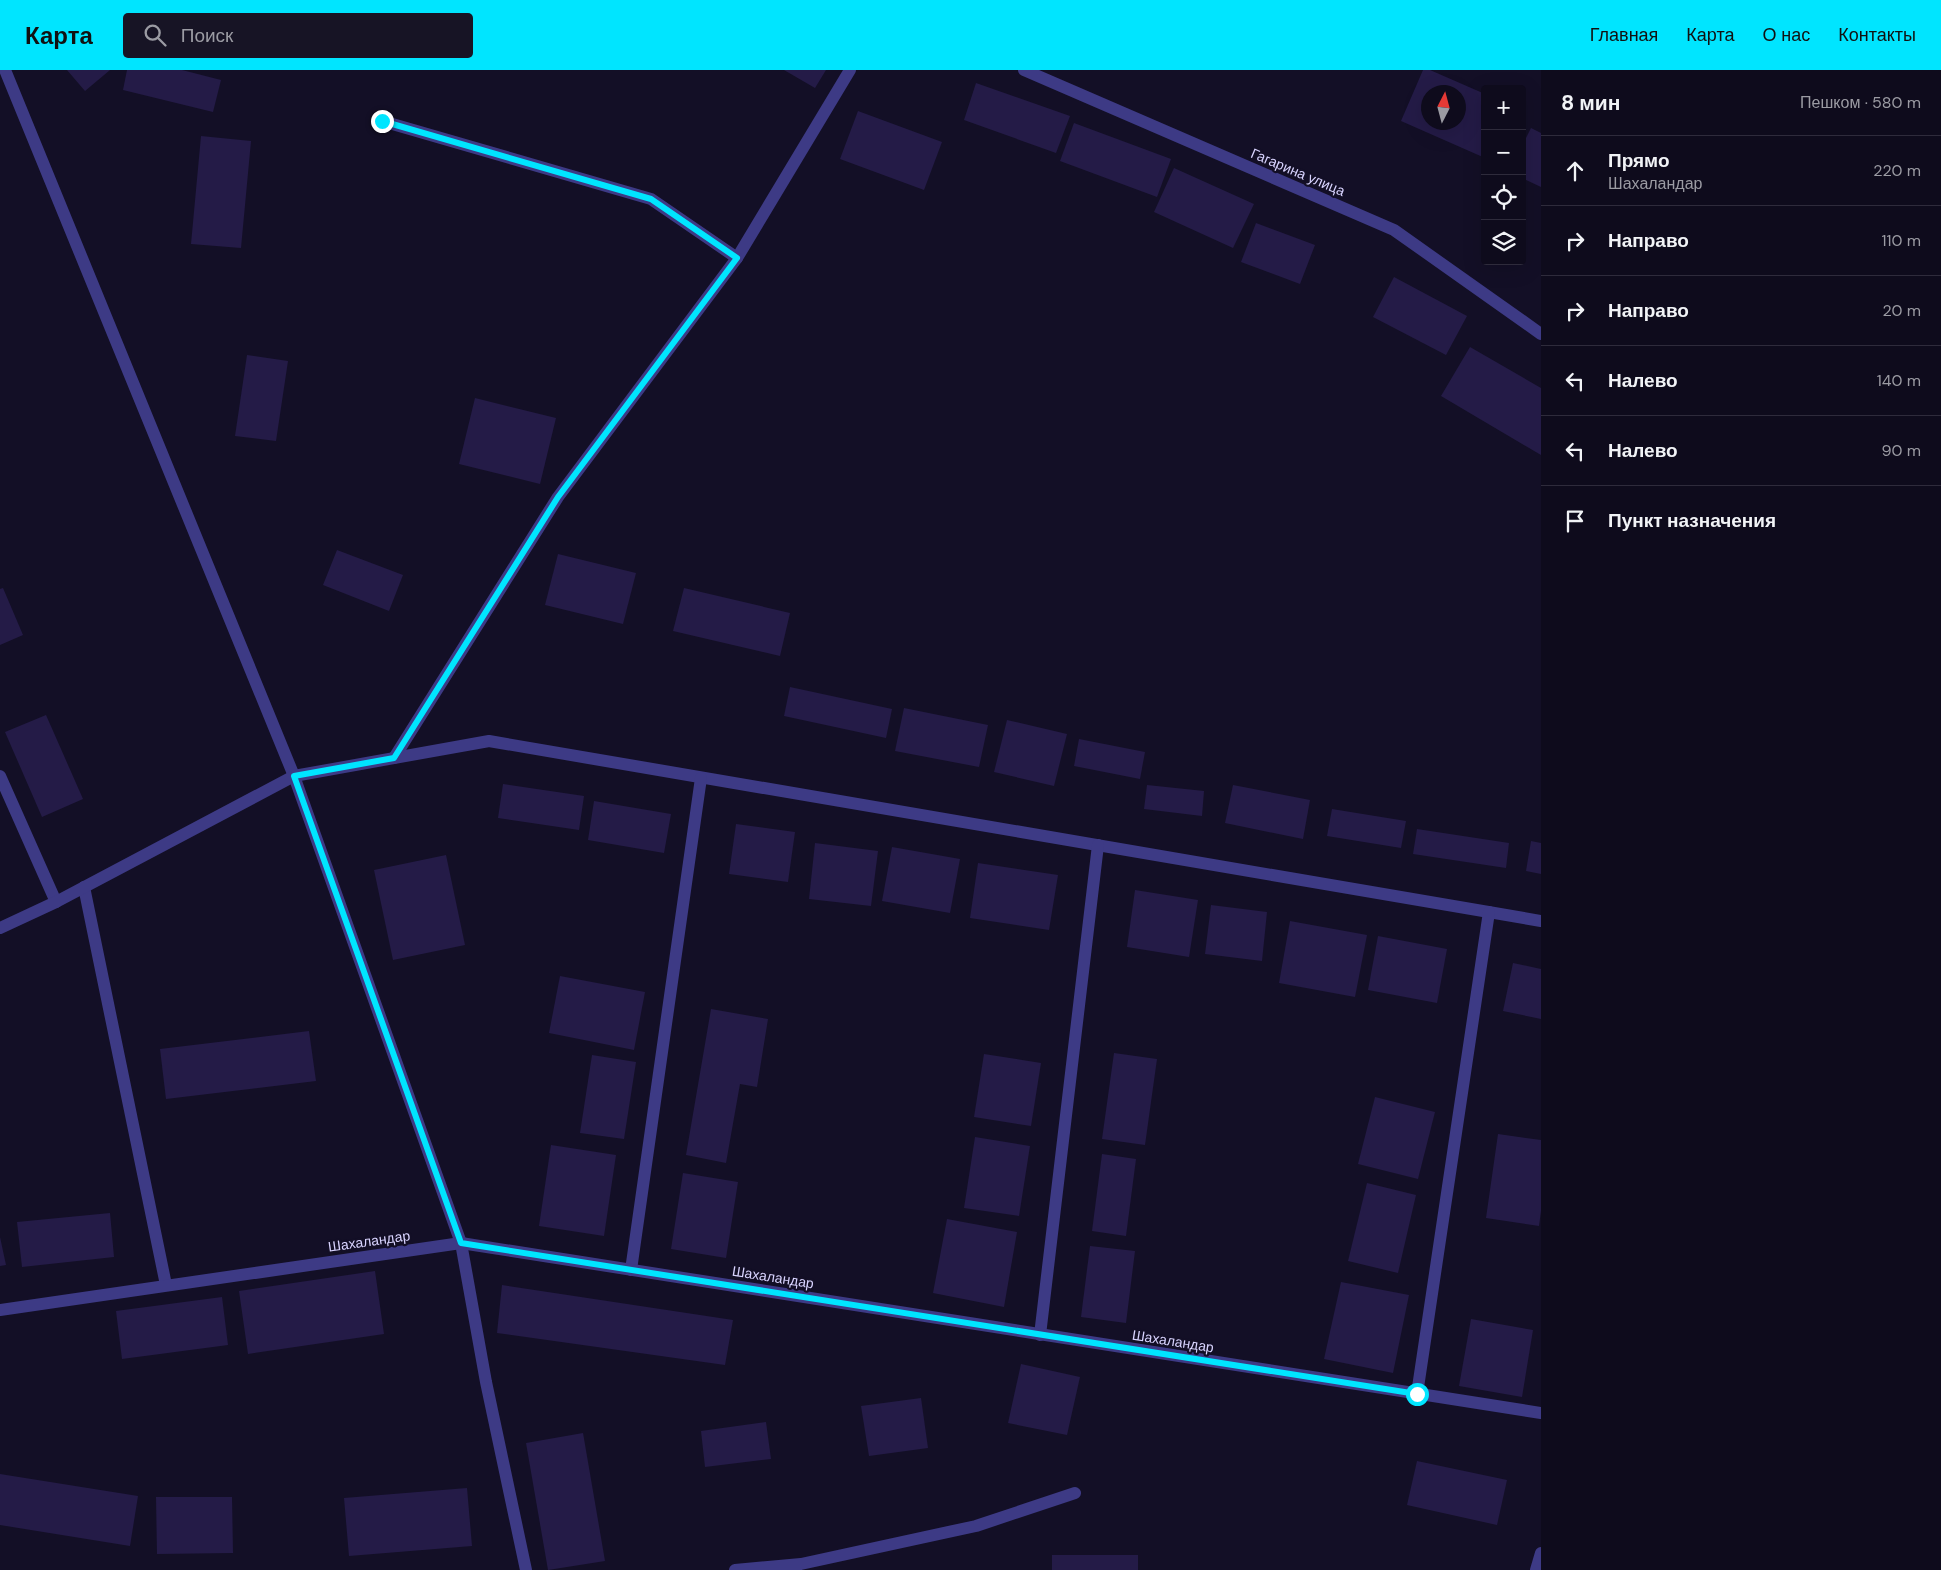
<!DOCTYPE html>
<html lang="ru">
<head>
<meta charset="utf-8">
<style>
  :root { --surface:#0e0b1c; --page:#171425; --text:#f1f3f6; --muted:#9b9ba3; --line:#2e2b3b; --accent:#00e5ff }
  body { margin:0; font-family:"DM Sans",sans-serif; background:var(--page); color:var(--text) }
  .controls { position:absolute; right:15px; top:15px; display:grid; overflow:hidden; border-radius:5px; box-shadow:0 5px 20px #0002 }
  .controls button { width:45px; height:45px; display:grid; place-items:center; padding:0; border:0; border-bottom:1px solid var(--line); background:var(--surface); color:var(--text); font:25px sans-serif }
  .compass { position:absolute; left:1421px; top:15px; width:45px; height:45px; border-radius:50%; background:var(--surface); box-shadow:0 5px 20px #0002; rotate:6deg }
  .stop { position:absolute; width:15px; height:15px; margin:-11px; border:4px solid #00e5ff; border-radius:50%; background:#fff }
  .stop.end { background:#00e5ff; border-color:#fff; box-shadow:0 1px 5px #0008 }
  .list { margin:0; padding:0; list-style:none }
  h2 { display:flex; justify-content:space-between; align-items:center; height:65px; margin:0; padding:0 20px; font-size:21px }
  h2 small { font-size:16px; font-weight:400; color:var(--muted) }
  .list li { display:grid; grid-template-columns:32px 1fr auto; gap:15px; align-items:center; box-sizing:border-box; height:70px; padding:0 20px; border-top:1px solid var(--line) }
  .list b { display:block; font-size:19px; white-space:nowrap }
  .list p { margin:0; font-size:16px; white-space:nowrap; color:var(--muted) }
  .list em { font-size:16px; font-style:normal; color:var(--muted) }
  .icon { flex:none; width:28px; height:28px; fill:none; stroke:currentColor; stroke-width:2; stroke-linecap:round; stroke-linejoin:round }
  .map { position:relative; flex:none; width:1541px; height:1500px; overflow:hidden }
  header { display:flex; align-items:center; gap:30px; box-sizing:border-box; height:70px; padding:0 25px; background:var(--accent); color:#111 }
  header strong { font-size:24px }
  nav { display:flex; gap:28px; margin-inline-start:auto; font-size:18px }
  .search { width:350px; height:45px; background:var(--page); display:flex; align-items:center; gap:12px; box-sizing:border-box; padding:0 18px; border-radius:5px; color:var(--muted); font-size:19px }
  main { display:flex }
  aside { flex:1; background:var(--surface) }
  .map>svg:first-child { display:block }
  .building { fill:#241b47; fill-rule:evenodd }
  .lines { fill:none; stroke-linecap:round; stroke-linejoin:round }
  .street { stroke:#3d3a85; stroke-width:12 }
  .route { stroke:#00e5ff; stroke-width:6 }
  .labels { text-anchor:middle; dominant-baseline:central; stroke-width:4.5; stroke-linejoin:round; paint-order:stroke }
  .street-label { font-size:14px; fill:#d9d4ff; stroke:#130f26 }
</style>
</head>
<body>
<header>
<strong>Карта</strong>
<div class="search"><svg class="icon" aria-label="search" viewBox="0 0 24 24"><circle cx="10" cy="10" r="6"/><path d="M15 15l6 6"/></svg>Поиск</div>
<nav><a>Главная</a><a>Карта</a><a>О нас</a><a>Контакты</a></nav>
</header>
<main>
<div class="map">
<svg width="1541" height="1500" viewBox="0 0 1541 1500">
  <rect width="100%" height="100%" fill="#130f26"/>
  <g class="building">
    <path d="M67,0H110L85,21Z"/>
    <path d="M127,0H182L221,10L213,42L123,20Z"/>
    <path d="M784,0H826L815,18Z"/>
    <path d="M1423,0H1430L1485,24V88L1401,51ZM1428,22H1458V52H1428Z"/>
    <path d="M976,13L1070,46L1056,83L964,50Z"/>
    <path d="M858,41L942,72L924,120L840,89Z"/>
    <path d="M1074,53L1171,89L1157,127L1060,91Z"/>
    <path d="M1531,58L1541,63V117L1522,108V76Z"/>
    <path d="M201,66L251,71L241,178L191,174Z"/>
    <path d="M1174,98L1254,134L1233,178L1154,142Z"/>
    <path d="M1256,153L1315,175L1300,214L1241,192Z"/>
    <path d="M1394,207L1467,246L1446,285L1373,247Z"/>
    <path d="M1470,277L1541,318V385L1441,326Z"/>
    <path d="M247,285L288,291L276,371L235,366Z"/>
    <path d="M475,328L556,348L540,414L459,394Z"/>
    <path d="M337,480L403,505L389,541L323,515Z"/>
    <path d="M558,484L636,503L623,554L545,535Z"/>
    <path d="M3,518L23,565L0,575V519Z"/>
    <path d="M684,518L790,543L780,586L673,561Z"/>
    <path d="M790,617L892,639L886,668L784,646Z"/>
    <path d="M904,638L988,655L979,697L895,681Z"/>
    <path d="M46,645L83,729L42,747L5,662Z"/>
    <path d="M1007,650L1067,664L1054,716L994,702Z"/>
    <path d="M1079,669L1145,682L1140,709L1074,696Z"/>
    <path d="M503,714L584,726L579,760L498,748Z"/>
    <path d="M1147,715L1204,721L1202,746L1144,739Z"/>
    <path d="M1233,715L1310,730L1303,769L1225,753Z"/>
    <path d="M594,731L671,744L664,783L588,770Z"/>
    <path d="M1332,739L1406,751L1401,778L1327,766Z"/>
    <path d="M736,754L795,762L788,812L729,804Z"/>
    <path d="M1417,759L1509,773L1506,798L1413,784Z"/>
    <path d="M1531,771L1541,773V804L1526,801Z"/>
    <path d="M815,773L878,781L871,836L809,829Z"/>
    <path d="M892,777L960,789L950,843L882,831Z"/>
    <path d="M446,785L465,875L393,890L374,800Z"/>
    <path d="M978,793L1058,805L1049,860L970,848Z"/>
    <path d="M1135,820L1198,830L1189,887L1127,877Z"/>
    <path d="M1211,835L1267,842L1262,891L1205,884Z"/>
    <path d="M1290,851L1367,865L1355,927L1279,913Z"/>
    <path d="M1378,866L1447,879L1437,933L1368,920Z"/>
    <path d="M1513,893L1541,899V949L1503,941Z"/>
    <path d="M560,906L645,922L634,980L549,963Z"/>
    <path d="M711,939L768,949L757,1017L740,1014L726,1093L686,1085Z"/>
    <path d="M309,961L316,1011L166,1029L160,979Z"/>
    <path d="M1114,983L1157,989L1145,1075L1102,1069Z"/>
    <path d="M984,984L1041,993L1031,1056L974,1047Z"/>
    <path d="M592,985L636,992L624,1069L580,1063Z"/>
    <path d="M1375,1027L1435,1042L1418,1109L1358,1094Z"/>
    <path d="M1498,1064L1541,1070V1141L1539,1156L1486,1148Z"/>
    <path d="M975,1067L1030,1076L1019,1146L964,1138Z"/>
    <path d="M551,1075L616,1085L604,1166L539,1156Z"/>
    <path d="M1102,1084L1136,1089L1126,1166L1092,1161Z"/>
    <path d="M683,1103L738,1112L726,1188L671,1179Z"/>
    <path d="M1367,1113L1416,1125L1398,1203L1348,1191Z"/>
    <path d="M110,1143L114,1187L22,1197L17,1152Z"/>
    <path d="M947,1149L1017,1162L1004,1237L933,1223Z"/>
    <path d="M0,1167L6,1195L0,1196Z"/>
    <path d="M1090,1176L1135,1181L1126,1253L1081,1247Z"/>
    <path d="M375,1201L384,1264L248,1284L239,1221Z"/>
    <path d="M1341,1212L1409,1225L1393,1303L1324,1289Z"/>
    <path d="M502,1215L733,1250L725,1295L497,1263Z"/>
    <path d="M222,1227L228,1275L122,1289L116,1241Z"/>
    <path d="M1471,1249L1533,1260L1522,1327L1459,1316Z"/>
    <path d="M1021,1294L1080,1307L1067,1365L1008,1353Z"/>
    <path d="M921,1328L928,1378L869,1386L861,1336Z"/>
    <path d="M766,1352L771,1389L705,1397L701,1361Z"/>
    <path d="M583,1363L605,1491L548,1500L526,1373Z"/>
    <path d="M1417,1391L1507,1410L1497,1455L1407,1435Z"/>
    <path d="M0,1404L138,1426L130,1476L0,1455Z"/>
    <path d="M467,1418L472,1476L349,1486L344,1428Z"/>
    <path d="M156,1427H232L233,1483L157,1484Z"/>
    <rect x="1052" y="1485" width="86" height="15"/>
  </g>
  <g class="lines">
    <g class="street">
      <path d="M5,0L294,706L461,1173L486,1312L526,1500"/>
      <path d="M1024,0L1394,160L1541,264"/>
      <path d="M382,51L651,129L737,188L850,0"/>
      <path d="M394,688L558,427L737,188"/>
      <path d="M0,706L56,832"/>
      <path d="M84,817L166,1215"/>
      <path d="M0,858L56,832L294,706L489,671L1541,851"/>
      <path d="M631,1200L701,708"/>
      <path d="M0,1240L461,1173L1541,1343"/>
      <path d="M1040,1265L1098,775"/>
      <path d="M1417,1324L1489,842"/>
      <path d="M735,1500L801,1494L976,1456L1075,1423"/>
      <path d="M1536,1500L1541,1483"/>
    </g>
  </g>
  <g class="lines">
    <path class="route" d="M382,51L651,129L737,188L558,427L394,688L294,706L461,1173L1417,1324"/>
  </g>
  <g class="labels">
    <g class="street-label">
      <text transform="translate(1298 102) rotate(23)">Гагарина улица</text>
      <text transform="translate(369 1171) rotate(-8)">Шахаландар</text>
      <text transform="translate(773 1207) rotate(9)">Шахаландар</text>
      <text transform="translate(1173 1271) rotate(9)">Шахаландар</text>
    </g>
  </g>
</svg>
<div class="controls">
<button>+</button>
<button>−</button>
<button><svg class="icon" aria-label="locate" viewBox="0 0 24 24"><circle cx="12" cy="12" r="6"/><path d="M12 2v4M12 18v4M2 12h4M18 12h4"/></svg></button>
<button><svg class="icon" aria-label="layers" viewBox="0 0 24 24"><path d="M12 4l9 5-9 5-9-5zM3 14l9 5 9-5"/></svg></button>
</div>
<svg class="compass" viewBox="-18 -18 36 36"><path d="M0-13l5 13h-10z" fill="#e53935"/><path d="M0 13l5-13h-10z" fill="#9b9ba3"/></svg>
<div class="stop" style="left:1417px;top:1324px"></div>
<div class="stop end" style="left:382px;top:51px"></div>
</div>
<aside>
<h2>8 мин<small>Пешком · 580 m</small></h2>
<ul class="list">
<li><svg class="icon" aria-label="ahead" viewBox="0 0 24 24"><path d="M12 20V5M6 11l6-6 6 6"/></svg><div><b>Прямо</b><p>Шахаландар</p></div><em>220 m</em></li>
<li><svg class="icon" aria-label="right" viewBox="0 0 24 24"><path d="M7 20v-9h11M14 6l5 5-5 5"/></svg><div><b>Направо</b></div><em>110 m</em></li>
<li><svg class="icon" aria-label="right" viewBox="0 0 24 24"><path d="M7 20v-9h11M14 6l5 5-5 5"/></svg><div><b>Направо</b></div><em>20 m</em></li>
<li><svg class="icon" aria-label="left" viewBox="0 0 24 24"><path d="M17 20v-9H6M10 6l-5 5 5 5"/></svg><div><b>Налево</b></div><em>140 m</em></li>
<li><svg class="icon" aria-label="left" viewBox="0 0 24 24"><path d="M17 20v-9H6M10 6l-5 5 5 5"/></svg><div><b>Налево</b></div><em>90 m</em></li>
<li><svg class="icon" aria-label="arrive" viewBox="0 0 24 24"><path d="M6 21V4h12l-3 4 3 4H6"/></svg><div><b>Пункт назначения</b></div></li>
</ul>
</aside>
</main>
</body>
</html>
